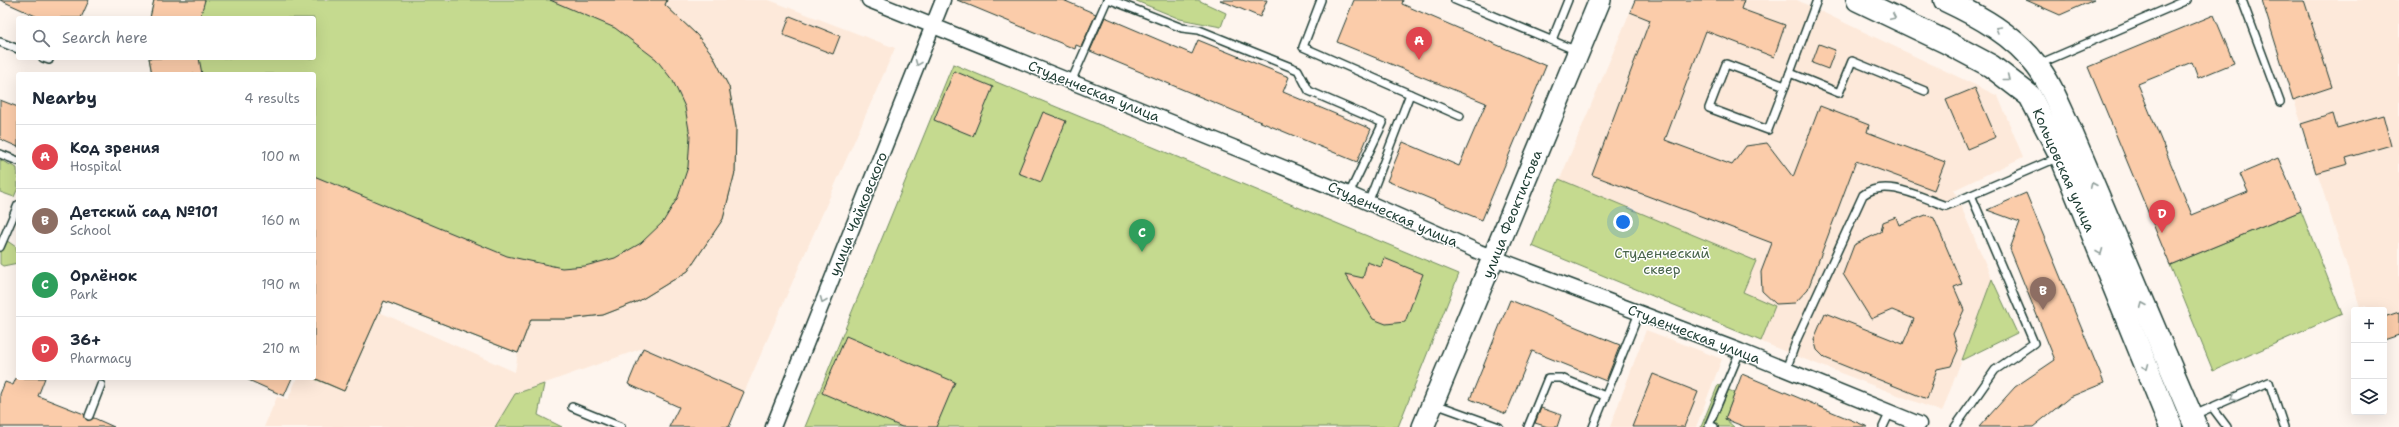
<!DOCTYPE html>
<html lang="en">
<head>
<meta charset="utf-8">
<style>
  :root { --surface:#fff; --page:#f6f6f7; --text:#1f2937; --muted:#747a83; --line:#e0e1e3; --accent:#d1495b }
  body { margin:0; font-family:"Shantell Sans",sans-serif; background:var(--page); color:var(--text) }
  .controls { position:absolute; right:12px; bottom:12px; display:grid; overflow:hidden; border-radius:4px; box-shadow:0 4px 16px #0002 }
  .controls button { width:36px; height:36px; display:grid; place-items:center; padding:0; border:0; border-bottom:1px solid var(--line); background:var(--surface); color:var(--text); font:20px sans-serif }
  .you { position:absolute; left:1623px; top:222px; width:14px; height:14px; margin:-10px; border:3px solid #fff; border-radius:50%; background:#1a73e8; box-shadow:0 0 0 6px #1a73e833 }
  .badge { display:grid; place-items:center; width:26px; height:26px; border-radius:50%; background:var(--accent); color:#fff; font-size:13px; font-weight:700 }
  .pin { position:absolute; translate:-50% -33px; filter:drop-shadow(0 1px 2px #0008) }
  .pin::after { content:''; position:absolute; top:21px; width:14px; height:12px; background:inherit; clip-path:polygon(0 0,100% 0,50% 100%) }
  .list { margin:0; padding:0; list-style:none }
  h2 { display:flex; justify-content:space-between; align-items:center; height:52px; margin:0; padding:0 16px; font-size:17px }
  h2 small { font-size:13px; font-weight:400; color:var(--muted) }
  .list li { display:grid; grid-template-columns:26px 1fr auto; gap:12px; align-items:center; box-sizing:border-box; height:64px; padding:0 16px; border-top:1px solid var(--line) }
  .list b { display:block; font-size:15px; white-space:nowrap }
  .list p { margin:0; font-size:13px; white-space:nowrap; color:var(--muted) }
  .list em { font-size:13px; font-style:normal; color:var(--muted) }
  .icon { flex:none; width:22px; height:22px; fill:none; stroke:currentColor; stroke-width:2; stroke-linecap:round; stroke-linejoin:round }
  .map { position:relative; flex:none; width:2399px; height:427px; overflow:hidden }
  .search { position:absolute; background:var(--surface); box-shadow:0 4px 16px #0002; left:16px; top:16px; width:300px; height:44px; display:flex; align-items:center; gap:10px; box-sizing:border-box; padding:0 14px; border-radius:4px; color:var(--muted); font-size:15px }
  .panel { position:absolute; background:var(--surface); box-shadow:0 4px 16px #0002; left:16px; top:72px; width:300px; height:308px; border-radius:4px }
  .map>svg:first-child { display:block }
  .built { fill:#fde9da }
  .green { fill:#c5da8f; stroke:#728c62 }
  .building { fill:#fbccaa; stroke:#1f3d34 }
  .lines { fill:none; stroke-linecap:round; stroke-linejoin:round }
  .lane-casing { stroke:#1f3d34; stroke-width:10 }
  .street-casing { stroke:#1f3d34; stroke-width:17 }
  .secondary-casing { stroke:#1f3d34; stroke-width:24 }
  .primary-casing { stroke:#1f3d34; stroke-width:25 }
  .lane { stroke:#fff; stroke-width:7 }
  .street { stroke:#fff; stroke-width:14 }
  .secondary { stroke:#fff; stroke-width:21 }
  .primary { stroke:#fff; stroke-width:22 }
  .oneway { stroke:#8f9e9a }
  .labels { text-anchor:middle; dominant-baseline:central; stroke-width:3; stroke-linejoin:round; paint-order:stroke }
  .street-label { font-size:14px; fill:#1f3d34; stroke:#fff }
  .park-label { font-size:14px; fill:#48644b; stroke:#fff }
</style>
</head>
<body>
<div class="map">
<svg width="2399" height="427" viewBox="0 0 2399 427">
  <rect width="100%" height="100%" fill="#fef5ee"/>
  <filter id="ink" filterUnits="userSpaceOnUse"><feTurbulence type="fractalNoise" baseFrequency=".025" numOctaves="2"/><feDisplacementMap in="SourceGraphic" scale="8" xChannelSelector="R" yChannelSelector="G"/><feConvolveMatrix kernelMatrix="1 2 1 2 8 2 1 2 1" color-interpolation-filters="sRGB"/></filter>
  <g filter="url(#ink)">
    <g class="built">
      <path d="M667,0H769L895,48L729,427L628,384L643,348L515,394L495,427H264L277,397L288,399L297,378H314L334,292L515,372L518,353L531,319H568L603,315L729,87L712,54L697,35L665,5Z"/>
      <path d="M1635,0H1797L1998,96L2023,157L1954,190L1992,279L1942,412L1791,354L1532,246Z"/>
      <path d="M2262,0H2399V312L2384,317V310H2368L2366,305L2360,307Z"/>
      <path d="M1646,330L1722,359L1696,427H1610Z"/>
    </g>
    <g class="green">
      <path d="M154,0H667L665,5L697,35L712,54L729,87L736,127L735,172L723,219L688,271L639,301L603,315L568,319H531L518,353L384,301L344,391L315,379L355,289L314,272V74H152L149,58H314V18H150Z"/>
      <path d="M1134,0H1198L1226,13L1221,27L1180,19Z"/>
      <path d="M953,64L1459,274L1398,427H805Z"/>
      <path d="M0,160L17,168L18,188L14,197L0,192Z"/>
      <path d="M1559,179L1756,261L1743,292L1775,306L1761,341L1532,246Z"/>
      <path d="M2301,211L2342,314L2213,371L2170,265Z"/>
      <path d="M0,236L16,247L18,263L3,266L0,264Z"/>
      <path d="M1992,279L2017,333L1962,360Z"/>
      <path d="M544,384L538,415L562,427H495L515,394Z"/>
      <path d="M1718,385L1735,393L1725,419L1734,427H1701Z"/>
    </g>
    <g class="building">
      <path d="M0,0H89L81,18H40Z"/>
      <path d="M154,0H205L200,18H150Z"/>
      <path d="M550,0H667L665,5L697,35L712,54L729,87L736,127L735,172L723,219L688,271L639,301L603,315L568,319H531L518,353L384,301L344,391L314,378V176L507,256L562,268L585,266L615,258L641,243L663,222L678,197L688,167L690,136L685,107L673,81L656,59L615,28Z"/>
      <path d="M957,0H1063L1096,14L1081,47L1076,45L1075,49Z"/>
      <path d="M1220,0H1267L1260,17Z"/>
      <path d="M1354,0H1403L1402,4L1546,66L1482,220L1387,181L1403,142L1459,166L1486,103L1337,42Z"/>
      <path d="M1635,0H1744L1741,9L1785,25L1774,57L1706,31L1665,140L1732,165L1746,146L1767,143L1793,177L1820,106L1869,125L1867,132L1945,162L1934,190L1856,161L1808,289L1795,303L1776,304L1762,291L1761,272L1772,243L1592,175L1650,20L1630,12Z"/>
      <path d="M2026,0H2094L2060,15Z"/>
      <path d="M2262,0H2304L2332,87L2293,100Z"/>
      <path d="M2214,15L2234,63L2198,78L2192,62L2138,84L2192,215L2248,192L2240,174L2278,158L2301,211L2170,265L2088,67Z"/>
      <path d="M790,16L840,36L833,54L783,35Z"/>
      <path d="M1105,17L1192,54L1198,40L1289,77L1283,92L1371,129L1357,162L1090,51Z"/>
      <path d="M1819,44L1835,50L1828,69L1812,63Z"/>
      <path d="M149,58H199L202,74H152Z"/>
      <path d="M954,71L993,87L973,136L934,120Z"/>
      <path d="M1975,88L1996,137L1967,149L1946,100Z"/>
      <path d="M0,100L18,107V147L0,139Z"/>
      <path d="M1043,112L1066,121L1041,182L1018,173Z"/>
      <path d="M2333,114L2337,128L2383,115L2391,145L2346,158L2348,164L2316,173L2301,124Z"/>
      <path d="M2026,193L2104,383L2070,397L2033,427H1979L2015,387L2055,360L2010,249L2020,222L1987,210Z"/>
      <path d="M1926,215L1934,218L1962,284L1954,287L1964,310L1953,334L1958,350L1951,366L1937,369L1927,399L1825,358L1817,350L1814,339L1825,313L1903,344L1914,319L1892,310L1871,319L1843,274L1854,245L1881,232L1883,222L1896,217L1899,225Z"/>
      <path d="M1384,258L1423,274L1405,322L1386,324L1373,319L1345,274L1363,278L1367,262L1381,267Z"/>
      <path d="M1510,300L1620,345L1606,381L1532,351L1506,414L1470,399Z"/>
      <path d="M2399,312V335L2384,340V317Z"/>
      <path d="M846,336L955,382L936,427H902L822,393Z"/>
      <path d="M643,348L744,392L729,427H669L679,407L628,384Z"/>
      <path d="M1653,374L1698,392L1684,427H1632Z"/>
      <path d="M1742,374L1868,427H1745L1725,419Z"/>
      <path d="M16,378H45L38,396L84,414L87,420L94,418L114,427H0V394L5,382L13,385Z"/>
      <path d="M244,378H292L284,396Z"/>
      <path d="M1541,408L1561,415L1557,427H1548L1535,423Z"/>
    </g>
    <g class="lines">
      <g class="lane-casing">
        <g id="lane">
          <path d="M1111,0L1182,28L1199,30L1298,70L1309,91L1383,123L1349,194"/>
          <path d="M1321,0L1303,47L1410,94L1368,203"/>
          <path d="M1455,0L1577,51"/>
          <path d="M2242,0L2280,102"/>
          <path d="M1552,40L1568,0"/>
          <path d="M0,42L18,49"/>
          <path d="M43,58L49,60"/>
          <path d="M1726,64L1785,86L1768,130L1709,108Z"/>
          <path d="M2039,64L2187,0"/>
          <path d="M1790,73L1839,93L1852,61L1925,91"/>
          <path d="M1071,82L1107,0"/>
          <path d="M1785,86L1817,0"/>
          <path d="M1410,94L1460,116"/>
          <path d="M0,154L18,161"/>
          <path d="M0,247L18,205"/>
          <path d="M1786,370L1797,339L1863,195C1886,177 1922,198 1946,206L2059,157"/>
          <path d="M1435,404L1499,427"/>
          <path d="M572,407L621,427"/>
          <path d="M2212,407L2227,427"/>
          <path d="M2194,415L2269,382L2284,427"/>
          <path d="M89,416L101,385"/>
          <path d="M1528,427L1548,378H1561L1605,396"/>
          <path d="M1593,427L1639,313"/>
          <path d="M1714,427L1709,425L1740,351"/>
          <path d="M1883,427L1890,412"/>
          <path d="M1955,427L1995,370L2034,343L1971,195"/>
        </g>
      </g>
      <g class="street-casing">
        <g id="street">
          <path d="M869,0L1349,194L1479,252L1740,351L1919,424"/>
          <path d="M773,427L943,0"/>
        </g>
      </g>
      <g class="secondary-casing">
        <path id="secondary" d="M1423,427L1600,0"/>
      </g>
      <g class="primary-casing">
        <g id="primary">
          <path d="M1858,0L1946,42L1991,66L2030,96L2061,156L2171,427"/>
          <path d="M1945,0C1979,16 2014,35 2037,66C2051,84 2059,106 2069,127L2196,427"/>
        </g>
      </g>
      <use href="#lane" class="lane"/>
      <use href="#street" class="street"/>
      <use href="#secondary" class="secondary"/>
      <use href="#primary" class="primary"/>
    </g>
    <defs><path id="oneway-chevron" d="M-2-3.5L2.5 0L-2 3.5" fill="none" stroke-width="1.6" stroke-linecap="round" stroke-linejoin="round"/></defs>
    <g class="oneway">
      <use href="#oneway-chevron" transform="translate(1893 17) rotate(25)"/>
      <use href="#oneway-chevron" transform="translate(1998 29) rotate(-150)"/>
      <use href="#oneway-chevron" transform="translate(918 63) rotate(112)"/>
      <use href="#oneway-chevron" transform="translate(2007 78) rotate(38)"/>
      <use href="#oneway-chevron" transform="translate(2093 185) rotate(-113)"/>
      <use href="#oneway-chevron" transform="translate(2100 252) rotate(68)"/>
      <use href="#oneway-chevron" transform="translate(823 300) rotate(112)"/>
      <use href="#oneway-chevron" transform="translate(2143 305) rotate(-113)"/>
      <use href="#oneway-chevron" transform="translate(2146 367) rotate(68)"/>
      <use href="#oneway-chevron" transform="translate(2233 398) rotate(155)"/>
    </g>
  </g>
  <g class="labels">
    <g class="street-label">
      <text transform="translate(1094 91) rotate(22)">Студенческая улица</text>
      <text transform="translate(2064 170) rotate(66)">Кольцовская улица</text>
      <text transform="translate(858 214) rotate(-68)">улица Чайковского</text>
      <text transform="translate(1393 214) rotate(24)">Студенческая улица</text>
      <text transform="translate(1512 214) rotate(-68)">улица Феоктистова</text>
      <text transform="translate(1694 334) rotate(21)">Студенческая улица</text>
    </g>
    <g class="park-label">
      <text x="1662" y="253">Студенческий<tspan x="1662" dy="16">сквер</tspan></text>
    </g>
  </g>
</svg>
<div class="controls">
<button>+</button>
<button>−</button>
<button><svg class="icon" aria-label="layers" viewBox="0 0 24 24"><path d="M12 4l9 5-9 5-9-5zM3 14l9 5 9-5"/></svg></button>
</div>
<div class="you"></div>
<div class="pin badge" style="left:1419px;top:60px;background:#e0444e">A</div>
<div class="pin badge" style="left:2043px;top:310px;background:#8d6e63">B</div>
<div class="pin badge" style="left:1142px;top:252px;background:#2e9e5b">C</div>
<div class="pin badge" style="left:2162px;top:233px;background:#e0444e">D</div>
<div class="search"><svg class="icon" aria-label="search" viewBox="0 0 24 24"><circle cx="10" cy="10" r="6"/><path d="M15 15l6 6"/></svg>Search here</div>
<section class="panel">
<h2>Nearby<small>4 results</small></h2>
<ul class="list">
<li><span class="badge" style="background:#e0444e">A</span><div><b>Код зрения</b><p>Hospital</p></div><em>100 m</em></li>
<li><span class="badge" style="background:#8d6e63">B</span><div><b>Детский сад №101</b><p>School</p></div><em>160 m</em></li>
<li><span class="badge" style="background:#2e9e5b">C</span><div><b>Орлёнок</b><p>Park</p></div><em>190 m</em></li>
<li><span class="badge" style="background:#e0444e">D</span><div><b>36+</b><p>Pharmacy</p></div><em>210 m</em></li>
</ul>
</section>
</div>
</body>
</html>
